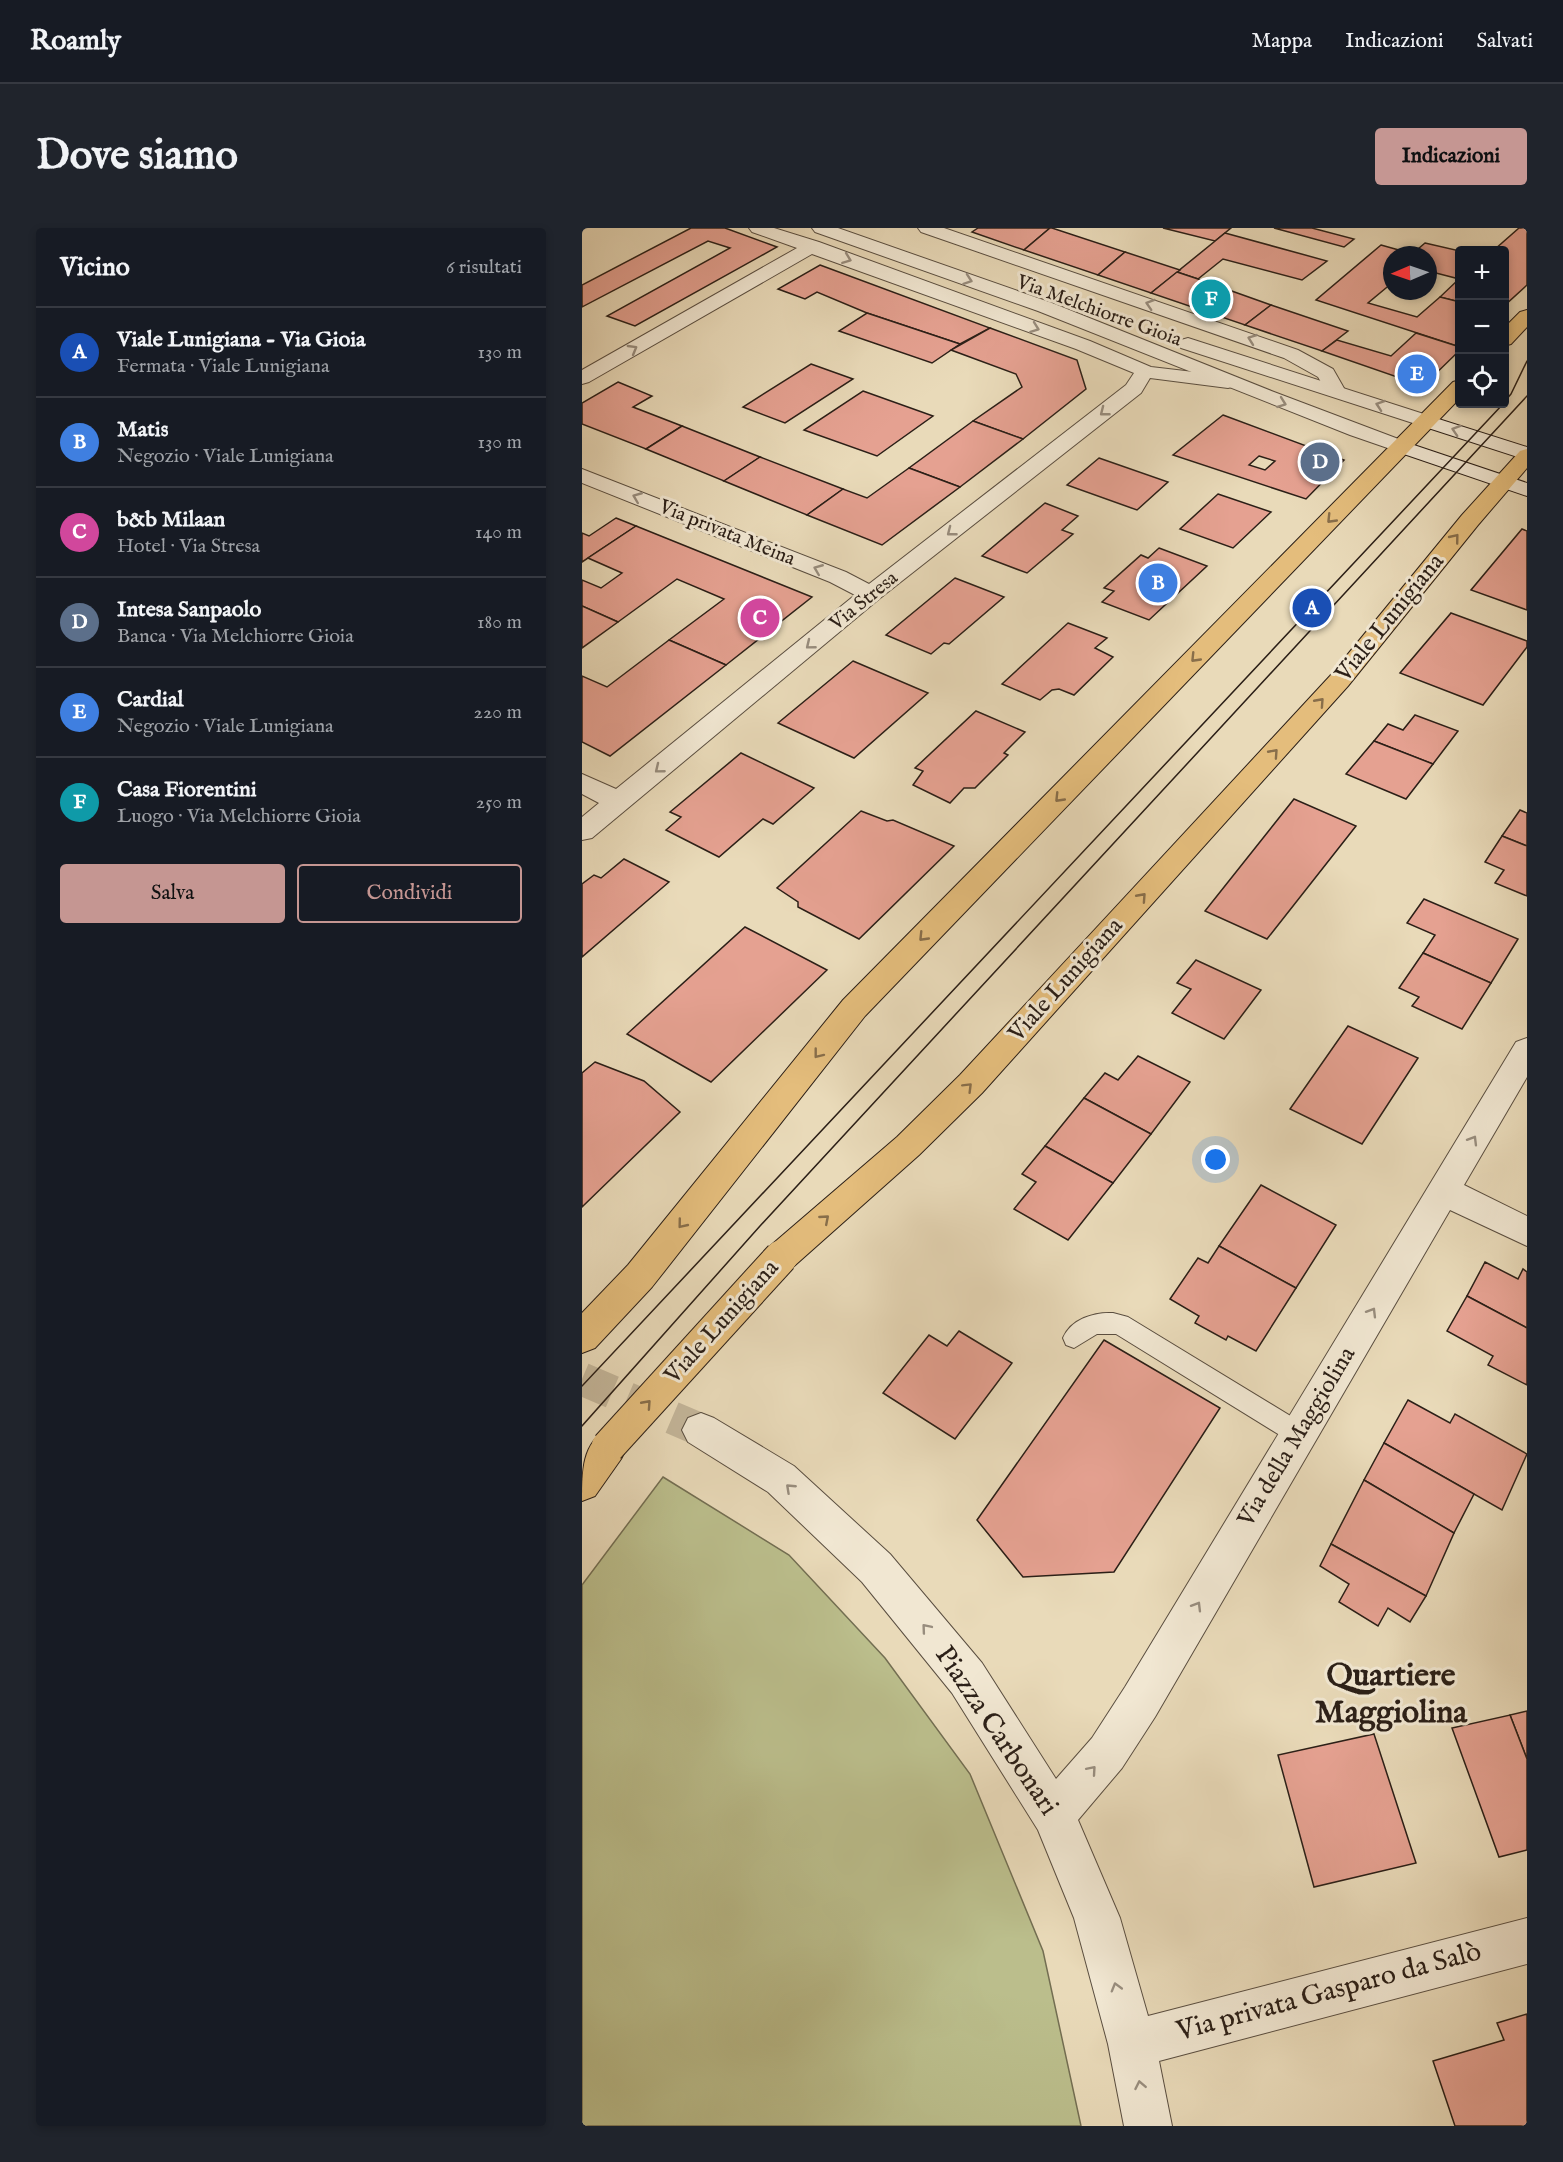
<!DOCTYPE html>
<html lang="it">
<head>
<meta charset="utf-8">
<style>
  :root { --surface:#171b24; --page:#20242c; --text:#f1f3f6; --muted:#9ea1a6; --line:#363941; --accent:#c59692 }
  body { margin:0; font-family:"IM FELL English",serif; background:var(--page); color:var(--text) }
  .controls { position:absolute; right:18px; top:18px; display:grid; overflow:hidden; border-radius:6px; box-shadow:0 3px 9px #0003 }
  .controls button { width:54px; height:54px; display:grid; place-items:center; padding:0; border:0; border-bottom:2px solid var(--line); background:var(--surface); color:var(--text); font:30px sans-serif }
  .compass { position:absolute; left:801px; top:18px; width:54px; height:54px; border-radius:50%; background:var(--surface); box-shadow:0 3px 9px #0003; rotate:268deg }
  .you { position:absolute; left:634px; top:932px; width:21px; height:21px; margin:-15px; border:4px solid #fff; border-radius:50%; background:#1a73e8; box-shadow:0 0 0 9px #1a73e833 }
  .badge { display:grid; place-items:center; width:39px; height:39px; border-radius:50%; background:var(--accent); color:#fff; font-size:20px; font-weight:700 }
  .pin { position:absolute; translate:-50% -50%; border:3px solid #fff; box-shadow:0 2px 6px #0006 }
  .list { margin:0; padding:0; list-style:none }
  h2 { display:flex; justify-content:space-between; align-items:center; height:78px; margin:0; padding:0 24px; font-size:26px }
  h2 small { font-size:20px; font-weight:400; color:var(--muted) }
  .list li { display:grid; grid-template-columns:39px 1fr auto; gap:18px; align-items:center; box-sizing:border-box; height:90px; padding:0 24px; border-top:2px solid var(--line) }
  .list b { display:block; font-size:22px; white-space:nowrap }
  .list p { margin:0; font-size:20px; white-space:nowrap; color:var(--muted) }
  .list em { font-size:20px; font-style:normal; color:var(--muted) }
  .actions { display:flex; gap:12px; padding:18px 24px }
  .actions a { flex:1; padding:14px 0; border:2px solid var(--accent); border-radius:6px; text-align:center; font-size:21px; color:var(--accent) }
  .actions .main { background:var(--accent); color:#111 }
  .icon { flex:none; width:33px; height:33px; fill:none; stroke:currentColor; stroke-width:2; stroke-linecap:round; stroke-linejoin:round }
  .map { position:relative; flex:none; width:945px; height:1898px; overflow:hidden; border-radius:6px }
  header { display:flex; align-items:center; gap:36px; box-sizing:border-box; height:84px; padding:0 30px; background:var(--surface); border-bottom:2px solid var(--line) }
  header strong { font-size:28px }
  nav { display:flex; gap:33px; margin-inline-start:auto; font-size:21px }
  .intro { display:flex; align-items:center; justify-content:space-between; box-sizing:border-box; height:144px; padding:0 36px }
  h1 { margin:0; font-size:42px }
  .button { padding:15px 27px; border-radius:6px; background:var(--accent); color:#111; font-size:21px; font-weight:700 }
  main { display:flex; gap:36px; padding:0 36px }
  aside { flex:1; background:var(--surface); border-radius:6px; box-shadow:0 3px 9px #0003 }
  .map>svg:first-child { display:block }
  .green { fill:#bbbe8c; stroke:#736e52; stroke-width:1.5 }
  .building { fill:#e5a191; stroke:#2b1f17; stroke-width:1.5; fill-rule:evenodd }
  .lines { fill:none; stroke-linecap:round; stroke-linejoin:round }
  .minor-tunnel { stroke:#c3b599; stroke-width:33; stroke-dasharray:33 16; stroke-linecap:butt }
  .service-casing { stroke:#5a4e40; stroke-width:2 }
  .minor-casing { stroke:#5a4e40; stroke-width:2 }
  .tertiary-casing { stroke:#5a4e40; stroke-width:2 }
  .secondary-casing { stroke:#2b1f17; stroke-width:2 }
  .primary-casing { stroke:#2b1f17; stroke-width:2 }
  .service { fill:#f1e7d2; fill-rule:evenodd }
  .minor { fill:#f1e7d2; fill-rule:evenodd }
  .tertiary { fill:#f1e7d2; fill-rule:evenodd }
  .secondary { fill:#f1e7d2; fill-rule:evenodd }
  .primary { fill:#e4bd7c; fill-rule:evenodd }
  .tram { stroke:#2b1f17; stroke-width:1.5 }
  .primary-bridge-casing { stroke:#2b1f17; stroke-width:35; stroke-linecap:butt }
  .primary-bridge { stroke:#e4bd7c; stroke-width:33 }
  .oneway { stroke:#988d7e }
  .oneway2 { stroke:#886e4a }
  .labels { text-anchor:middle; dominant-baseline:central; stroke-width:6; stroke-linejoin:round; paint-order:stroke }
  .far-street-label { font-size:20px; fill:#2b1f17; stroke:#f1e7d2 }
  .street-label { font-size:24px; fill:#2b1f17; stroke:#f1e7d2 }
  .near-street-label { font-size:28px; fill:#2b1f17; stroke:#f1e7d2 }
  .near-neighbourhood-label { font-size:32px; font-weight:bold; fill:#2b1f17; stroke:#f1e7d2 }
</style>
</head>
<body>
<header>
<strong>Roamly</strong>
<nav><a>Mappa</a><a>Indicazioni</a><a>Salvati</a></nav>
</header>
<div class="intro"><h1>Dove siamo</h1><a class="button">Indicazioni</a></div>
<main>
<aside>
<h2>Vicino<small>6 risultati</small></h2>
<ul class="list">
<li><span class="badge" style="background:#1a4fb4">A</span><div><b>Viale Lunigiana - Via Gioia</b><p>Fermata · Viale Lunigiana</p></div><em>130 m</em></li>
<li><span class="badge" style="background:#3f7fe0">B</span><div><b>Matis</b><p>Negozio · Viale Lunigiana</p></div><em>130 m</em></li>
<li><span class="badge" style="background:#d1479c">C</span><div><b>b&amp;b Milaan</b><p>Hotel · Via Stresa</p></div><em>140 m</em></li>
<li><span class="badge" style="background:#5c6f8a">D</span><div><b>Intesa Sanpaolo</b><p>Banca · Via Melchiorre Gioia</p></div><em>180 m</em></li>
<li><span class="badge" style="background:#3f7fe0">E</span><div><b>Cardial</b><p>Negozio · Viale Lunigiana</p></div><em>220 m</em></li>
<li><span class="badge" style="background:#0f9aa8">F</span><div><b>Casa Fiorentini</b><p>Luogo · Via Melchiorre Gioia</p></div><em>250 m</em></li>
</ul>
<div class="actions"><a class="main">Salva</a><a>Condividi</a></div>
</aside>
<div class="map">
<svg width="945" height="1898" viewBox="0 0 945 1898">
  <rect width="100%" height="100%" fill="#e9dab9"/>
  <filter id="stains"><feTurbulence type="fractalNoise" baseFrequency=".00333" numOctaves="4"/><feColorMatrix values="0 0 0 0 .2 0 0 0 0 .09 0 0 0 0 .02 0 0 0 .5 -.17"/></filter>
  <radialGradient id="worn" r=".72"><stop offset=".6" stop-color="#630" stop-opacity="0"/><stop offset="1" stop-color="#630" stop-opacity=".3"/></radialGradient>
  <path class="green" d="M81,1249L207,1327L303,1430L388,1546L461,1723L499,1898H0V1357Z"/>
  <g class="building">
    <path d="M109,0H143L195,19L53,98L25,88L148,20L126,13L0,79V57Z"/>
    <path d="M396,0H468L442,22L390,4Z"/>
    <path d="M468,0H470L543,24L516,47L442,22Z"/>
    <path d="M581,0H649L633,13Z"/>
    <path d="M692,0H730L772,11L762,19Z"/>
    <path d="M937,0H945V57L922,78V22H912Z"/>
    <path d="M643,5L745,33L720,52L641,31L616,51L595,44Z"/>
    <path d="M843,15L878,23V74L858,69L877,51L846,43V27H829Z"/>
    <path d="M799,17L831,26L810,27V55L786,75L835,89L858,69L878,74V119L734,72Z"/>
    <path d="M543,24L598,42L569,65L516,47Z"/>
    <path d="M238,37L408,100L378,116L285,85L235,64L223,71L196,61Z"/>
    <path d="M595,44L616,51L689,77L663,97L569,65Z"/>
    <path d="M689,77L766,103L740,123L663,97Z"/>
    <path d="M285,85L378,116L350,135L257,103Z"/>
    <path d="M408,100L495,132L504,161L441,211L391,193L440,159L434,146L369,122Z"/>
    <path d="M834,105L878,119V122L841,158L740,123L755,112L809,128Z"/>
    <path d="M229,136L271,151L203,195L161,179Z"/>
    <path d="M36,154L70,168L51,179L100,198L64,221L0,196V175Z"/>
    <path d="M281,163L351,188L295,228L222,202Z"/>
    <path d="M641,187L762,232L724,271L591,227ZM677,228L693,233L683,242L667,237Z"/>
    <path d="M391,193L441,211L378,259L327,240Z"/>
    <path d="M100,198L178,229L142,253L64,221Z"/>
    <path d="M178,229L261,261L225,287L142,253Z"/>
    <path d="M517,230L586,254L555,282L485,257Z"/>
    <path d="M327,240L378,259L300,317L225,287L261,261L285,270Z"/>
    <path d="M636,266L689,284L651,320L598,301Z"/>
    <path d="M463,275L496,288L480,302L491,306L445,345L400,328Z"/>
    <path d="M34,290L54,298L0,334V305L7,308Z"/>
    <path d="M54,298L230,369L144,437L87,412L142,371L95,351L36,394L0,378V352L19,360L40,345L6,330Z"/>
    <path d="M940,301L945,303V382L889,362Z"/>
    <path d="M577,320L625,338L567,392L520,374L532,363L522,360L559,327L566,330Z"/>
    <path d="M373,350L422,369L367,416L362,415L349,426L304,407Z"/>
    <path d="M0,378L36,394L0,420Z"/>
    <path d="M869,385L945,413V419L901,477L818,445Z"/>
    <path d="M486,395L525,410L513,420L531,429L492,467L477,461L470,462L458,472L420,456Z"/>
    <path d="M87,412L144,437L28,528L0,514V448L25,459Z"/>
    <path d="M271,433L346,465L272,530L196,495Z"/>
    <path d="M394,483L443,504L422,525L426,527L393,560H382L368,575L331,557L341,543L333,540Z"/>
    <path d="M833,487L876,503L851,536L792,513L806,496L821,502Z"/>
    <path d="M792,513L851,536L824,571L764,546Z"/>
    <path d="M159,525L232,560L191,596L181,591L137,629L84,602L99,589L88,584Z"/>
    <path d="M712,571L774,598L685,711L623,683Z"/>
    <path d="M938,582L945,585V618L920,608Z"/>
    <path d="M279,583L305,593L311,592L372,618L277,711L216,679V674L195,660Z"/>
    <path d="M920,608L945,618V668L913,655L922,642L903,634Z"/>
    <path d="M42,631L87,654L0,729V656L12,647L19,650Z"/>
    <path d="M842,671L936,711L909,755L841,725L853,707L825,695Z"/>
    <path d="M163,699L245,742L129,854L45,806Z"/>
    <path d="M841,725L909,755L880,801L830,778L837,769L817,760Z"/>
    <path d="M614,732L679,762L642,811L590,785L609,761L595,755Z"/>
    <path d="M766,798L836,830L780,916L708,881Z"/>
    <path d="M556,828L608,854L569,906L502,870L523,845L536,852Z"/>
    <path d="M13,834L62,853L98,884L0,979V845Z"/>
    <path d="M502,870L569,906L531,955L463,918Z"/>
    <path d="M463,918L531,955L486,1012L432,981L454,954L440,946Z"/>
    <path d="M679,957L754,997L714,1060L637,1018Z"/>
    <path d="M637,1018L714,1060L674,1123L646,1108L644,1112L613,1095L617,1088L588,1071L616,1030L626,1035Z"/>
    <path d="M903,1034L936,1051L941,1041L945,1044V1100L885,1068Z"/>
    <path d="M885,1068L945,1100V1157L906,1137L911,1128L865,1103Z"/>
    <path d="M377,1103L430,1135L373,1211L301,1165L347,1107L365,1118Z"/>
    <path d="M522,1112L638,1180L532,1344L441,1349L395,1292Z"/>
    <path d="M826,1172L868,1195L873,1186L945,1226L920,1282L802,1215Z"/>
    <path d="M802,1215L892,1266L872,1305L782,1252Z"/>
    <path d="M782,1252L872,1305L844,1368L749,1316Z"/>
    <path d="M749,1316L844,1368L828,1394L806,1380L796,1398L757,1374L767,1356L738,1338Z"/>
    <path d="M945,1483V1531L928,1487Z"/>
    <path d="M928,1487L945,1531V1622L917,1629L870,1500Z"/>
    <path d="M792,1506L834,1635L732,1659L696,1527Z"/>
    <path d="M945,1786V1898H873L851,1833L922,1812L915,1795Z"/>
  </g>
  <g class="lines">
    <path class="minor-tunnel" d="M0,1151L119,1202"/>
    <g class="service-casing">
      <path id="service" d="M531,1085L546,1089L725,1198L729,1206L725,1214L717,1217L709,1214L534,1106H515L492,1120L484,1117L481,1110C489,1091 512,1084 531,1085Z"/>
    </g>
    <g class="minor-casing">
      <g id="minor">
        <path d="M167,0H192L237,14L508,113L569,139L646,148L653,150L656,154L653,158L646,160L568,150L559,165L297,371L46,580L10,610L0,612V589L17,575L0,566V546L34,561L273,367L248,354L0,255V241L264,344L287,356L544,157L552,145L494,121L230,26L7,154L0,156V142L215,20L170,4Z"/>
        <path d="M336,0H362L716,122L751,141L763,162L760,166H746L736,149L702,130L339,4Z"/>
        <path d="M945,810V849L882,957L945,988V1018L868,982L573,1489L540,1540L496,1592L538,1690L566,1788L945,1690V1736L577,1833L590,1898H542L526,1816L492,1690L456,1602L370,1465L280,1354L186,1264L106,1214L100,1202L106,1190L119,1185L132,1190L212,1238L308,1326L400,1435L474,1551L510,1510L543,1459L934,814Z"/>
      </g>
    </g>
    <g class="tertiary-casing">
      <g id="tertiary">
        <path d="M230,0H256L470,75L692,164L827,215L830,219L827,223L820,225L768,207L456,83L233,4Z"/>
        <path d="M606,110L851,189L854,193L851,197H837L599,120L596,116L599,112Z"/>
      </g>
    </g>
    <g class="secondary-casing">
      <g id="secondary">
        <path d="M844,187L945,219V232L837,197L834,193L837,189Z"/>
        <path d="M820,213L945,255V268L813,223L810,219L813,215Z"/>
      </g>
    </g>
    <g class="primary-casing">
      <g id="primary">
        <path d="M945,82V99L929,116L922,118V100L938,84Z"/>
        <path d="M878,152V170L283,788L70,1059L13,1120L0,1125V1085L46,1037L261,772L871,154Z"/>
        <path d="M945,221V240L896,297L766,458L400,865L337,927L211,1039L199,1044L187,1039L182,1029L187,1019L315,909L378,847L748,448L880,287L938,223Z"/>
        <path d="M26,1201L39,1207L45,1219L39,1231L13,1268L0,1273C0,1243 0,1215 26,1201Z"/>
      </g>
    </g>
    <use href="#service" class="service"/>
    <use href="#minor" class="minor"/>
    <use href="#tertiary" class="tertiary"/>
    <use href="#secondary" class="secondary"/>
    <use href="#primary" class="primary"/>
    <g class="tram">
      <path d="M922,174L929,166L945,133"/>
      <path d="M0,1158L921,176"/>
      <path d="M0,1198L178,998L945,168"/>
    </g>
    <g class="primary-bridge-casing">
      <path id="primary-bridge" d="M26,1219L199,1029"/>
    </g>
    <use href="#primary-bridge" class="primary-bridge"/>
  </g>
  <defs><path id="oneway-chevron" d="M-2-3.5L2.5 0L-2 3.5" fill="none" stroke-width="1.6" stroke-linecap="round" stroke-linejoin="round" transform="scale(1.5)"/></defs>
  <g class="oneway">
    <use href="#oneway-chevron" transform="translate(265 31) rotate(21)"/>
    <use href="#oneway-chevron" transform="translate(386 52) rotate(19)"/>
    <use href="#oneway-chevron" transform="translate(568 76) rotate(-162)"/>
    <use href="#oneway-chevron" transform="translate(453 100) rotate(20)"/>
    <use href="#oneway-chevron" transform="translate(670 111) rotate(-160)"/>
    <use href="#oneway-chevron" transform="translate(51 121) rotate(-30)"/>
    <use href="#oneway-chevron" transform="translate(700 175) rotate(20)"/>
    <use href="#oneway-chevron" transform="translate(798 177) rotate(-161)"/>
    <use href="#oneway-chevron" transform="translate(522 184) rotate(142)"/>
    <use href="#oneway-chevron" transform="translate(874 202) rotate(-162)"/>
    <use href="#oneway-chevron" transform="translate(55 269) rotate(-158)"/>
    <use href="#oneway-chevron" transform="translate(369 304) rotate(142)"/>
    <use href="#oneway-chevron" transform="translate(236 341) rotate(-158)"/>
    <use href="#oneway-chevron" transform="translate(228 417) rotate(141)"/>
    <use href="#oneway-chevron" transform="translate(77 541) rotate(141)"/>
    <use href="#oneway-chevron" transform="translate(891 912) rotate(-59)"/>
    <use href="#oneway-chevron" transform="translate(790 1084) rotate(-59)"/>
    <use href="#oneway-chevron" transform="translate(208 1260) rotate(-137)"/>
    <use href="#oneway-chevron" transform="translate(615 1378) rotate(-59)"/>
    <use href="#oneway-chevron" transform="translate(344 1400) rotate(-130)"/>
    <use href="#oneway-chevron" transform="translate(510 1542) rotate(-49)"/>
    <use href="#oneway-chevron" transform="translate(534 1759) rotate(-106)"/>
    <use href="#oneway-chevron" transform="translate(558 1857) rotate(-101)"/>
  </g>
  <g class="oneway2">
    <use href="#oneway-chevron" transform="translate(749 291) rotate(134)"/>
    <use href="#oneway-chevron" transform="translate(873 310) rotate(-51)"/>
    <use href="#oneway-chevron" transform="translate(613 430) rotate(134)"/>
    <use href="#oneway-chevron" transform="translate(738 474) rotate(-48)"/>
    <use href="#oneway-chevron" transform="translate(692 525) rotate(-48)"/>
    <use href="#oneway-chevron" transform="translate(477 570) rotate(134)"/>
    <use href="#oneway-chevron" transform="translate(560 669) rotate(-48)"/>
    <use href="#oneway-chevron" transform="translate(341 709) rotate(134)"/>
    <use href="#oneway-chevron" transform="translate(236 826) rotate(128)"/>
    <use href="#oneway-chevron" transform="translate(386 859) rotate(-45)"/>
    <use href="#oneway-chevron" transform="translate(243 991) rotate(-41)"/>
    <use href="#oneway-chevron" transform="translate(100 996) rotate(129)"/>
    <use href="#oneway-chevron" transform="translate(65 1176) rotate(-48)"/>
  </g>
  <g class="labels">
    <g class="far-street-label">
      <text transform="translate(517 83) rotate(20)">Via Melchiorre Gioia</text>
      <text transform="translate(145 305) rotate(22)">Via privata Meina</text>
      <text transform="translate(282 373) rotate(-39)">Via Stresa</text>
    </g>
    <g class="street-label">
      <text transform="translate(808 390) rotate(-51)">Viale Lunigiana</text>
      <text transform="translate(484 752) rotate(-48)">Viale Lunigiana</text>
      <text transform="translate(140 1094) rotate(-48)">Viale Lunigiana</text>
      <text transform="translate(715 1209) rotate(-59)">Via della Maggiolina</text>
    </g>
    <g class="near-street-label">
      <text transform="translate(414 1503) rotate(56)">Piazza Carbonari</text>
      <text transform="translate(747 1764) rotate(-15)">Via privata Gasparo da Salò</text>
    </g>
    <g class="near-neighbourhood-label">
      <text x="809" y="1448">Quartiere<tspan x="809" dy="37">Maggiolina</tspan></text>
    </g>
  </g>
  <rect width="100%" height="100%" filter="url(#stains)"/>
  <rect width="100%" height="100%" fill="url(#worn)"/>
</svg>
<div class="controls">
<button>+</button>
<button>−</button>
<button><svg class="icon" aria-label="locate" viewBox="0 0 24 24"><circle cx="12" cy="12" r="6"/><path d="M12 2v4M12 18v4M2 12h4M18 12h4"/></svg></button>
</div>
<svg class="compass" viewBox="-18 -18 36 36"><path d="M0-13l5 13h-10z" fill="#e53935"/><path d="M0 13l5-13h-10z" fill="#9ea1a6"/></svg>
<div class="you"></div>
<div class="pin badge" style="left:730px;top:380px;background:#1a4fb4">A</div>
<div class="pin badge" style="left:576px;top:355px;background:#3f7fe0">B</div>
<div class="pin badge" style="left:178px;top:390px;background:#d1479c">C</div>
<div class="pin badge" style="left:738px;top:234px;background:#5c6f8a">D</div>
<div class="pin badge" style="left:835px;top:146px;background:#3f7fe0">E</div>
<div class="pin badge" style="left:629px;top:71px;background:#0f9aa8">F</div>
</div>
</main>
</body>
</html>
